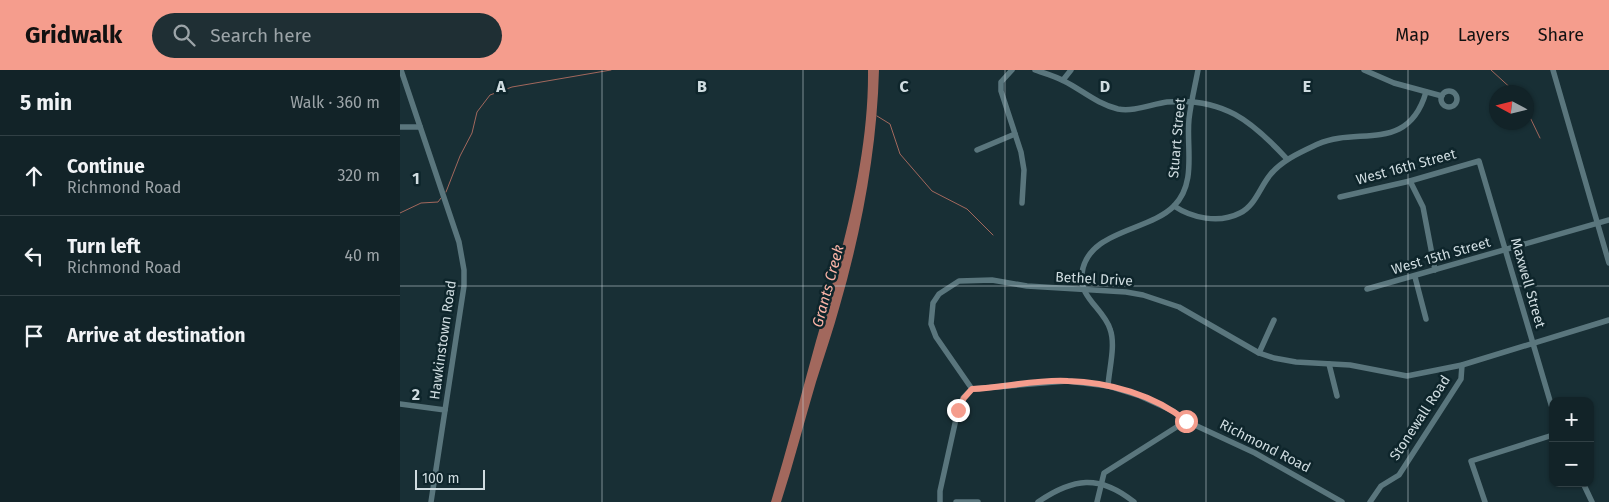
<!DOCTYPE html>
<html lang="en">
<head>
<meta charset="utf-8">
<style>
  :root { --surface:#122328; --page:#1f2f34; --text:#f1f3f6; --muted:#9ca4a8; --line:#314045; --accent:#f59d8d }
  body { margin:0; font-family:"Fira Sans",sans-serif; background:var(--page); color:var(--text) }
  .controls { position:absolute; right:15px; bottom:15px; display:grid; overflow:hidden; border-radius:10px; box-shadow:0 1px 4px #0004 }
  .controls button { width:45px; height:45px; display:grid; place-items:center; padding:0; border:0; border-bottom:1px solid var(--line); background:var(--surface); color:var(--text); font:25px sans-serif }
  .compass { position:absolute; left:1089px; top:15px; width:45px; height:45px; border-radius:50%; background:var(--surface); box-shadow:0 1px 4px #0004; rotate:277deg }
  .scale { position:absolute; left:15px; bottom:12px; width:70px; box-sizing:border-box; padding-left:5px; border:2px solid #d0dde1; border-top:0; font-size:14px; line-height:18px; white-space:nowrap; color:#d0dde1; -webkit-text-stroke:4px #0e252b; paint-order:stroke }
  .stop { position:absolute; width:15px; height:15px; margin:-11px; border:4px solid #f59d8d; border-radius:50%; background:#fff }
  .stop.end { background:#f59d8d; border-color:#fff; box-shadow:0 1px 5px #0008 }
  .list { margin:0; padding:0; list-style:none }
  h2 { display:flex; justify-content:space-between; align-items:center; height:65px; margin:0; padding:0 20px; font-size:21px }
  h2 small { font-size:16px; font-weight:400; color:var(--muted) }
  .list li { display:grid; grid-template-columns:32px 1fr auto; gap:15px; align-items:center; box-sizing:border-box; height:80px; padding:0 20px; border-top:1px solid var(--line) }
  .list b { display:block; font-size:19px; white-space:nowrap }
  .list p { margin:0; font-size:16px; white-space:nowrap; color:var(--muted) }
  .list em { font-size:16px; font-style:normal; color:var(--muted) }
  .icon { flex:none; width:28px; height:28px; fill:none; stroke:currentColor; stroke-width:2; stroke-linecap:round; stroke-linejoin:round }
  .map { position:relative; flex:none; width:1209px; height:432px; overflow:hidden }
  header { display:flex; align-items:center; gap:30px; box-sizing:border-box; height:70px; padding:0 25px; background:var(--accent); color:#111 }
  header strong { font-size:24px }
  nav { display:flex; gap:28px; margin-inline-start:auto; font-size:18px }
  .search { width:350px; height:45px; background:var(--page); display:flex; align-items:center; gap:12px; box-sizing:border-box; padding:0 18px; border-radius:28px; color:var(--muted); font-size:19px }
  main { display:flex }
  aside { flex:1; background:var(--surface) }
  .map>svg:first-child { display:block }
  .water { fill:#a2685d }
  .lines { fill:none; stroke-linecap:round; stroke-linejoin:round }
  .stream { stroke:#a2685d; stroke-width:1 }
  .street { stroke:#5a767d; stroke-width:5.5 }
  .route { stroke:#f59d8d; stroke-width:6 }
  .grid { fill:none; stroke:#d0dde1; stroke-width:1; stroke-opacity:0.55 }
  .labels { text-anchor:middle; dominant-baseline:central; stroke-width:5; stroke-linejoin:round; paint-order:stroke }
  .street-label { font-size:14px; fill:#d0dde1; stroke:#0e252b }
  .water-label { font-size:15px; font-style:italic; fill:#fbb4a7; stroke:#0e252b }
  .grid-label { font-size:16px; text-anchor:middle; font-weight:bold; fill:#d0dde1; stroke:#0e252b; stroke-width:5; stroke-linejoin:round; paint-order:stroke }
</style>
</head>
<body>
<header>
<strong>Gridwalk</strong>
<div class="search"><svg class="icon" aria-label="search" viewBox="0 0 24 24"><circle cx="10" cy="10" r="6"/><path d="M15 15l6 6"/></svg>Search here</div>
<nav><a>Map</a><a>Layers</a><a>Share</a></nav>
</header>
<main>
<aside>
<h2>5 min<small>Walk · 360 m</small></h2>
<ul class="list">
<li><svg class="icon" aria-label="ahead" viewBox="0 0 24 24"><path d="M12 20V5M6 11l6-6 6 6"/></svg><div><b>Continue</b><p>Richmond Road</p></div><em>320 m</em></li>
<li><svg class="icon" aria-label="left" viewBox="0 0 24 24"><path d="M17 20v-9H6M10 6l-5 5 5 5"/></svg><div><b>Turn left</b><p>Richmond Road</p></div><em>40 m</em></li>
<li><svg class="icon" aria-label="arrive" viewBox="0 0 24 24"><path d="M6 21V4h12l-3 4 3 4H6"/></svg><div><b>Arrive at destination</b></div></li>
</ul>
</aside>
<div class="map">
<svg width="1209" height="432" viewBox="0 0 1209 432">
  <rect width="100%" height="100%" fill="#182f35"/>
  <path class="water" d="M468,0H479C477,78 462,159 440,235C433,261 424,286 416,312C404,352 394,392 381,432H371C387,379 401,325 416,271C441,186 469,90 468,0Z"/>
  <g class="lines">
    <g class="stream">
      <path d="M1091,0L1115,22"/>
      <path d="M1126,39L1140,68"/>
      <path d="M477,46L490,54L500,84L532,121L567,139L593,165"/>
      <path d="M46,122L60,86L72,63L77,42L90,25L112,17L211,0"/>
      <path d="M0,143L21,133L38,132L41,128"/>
    </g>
    <g class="street">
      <path d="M1,0L59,172L64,200V216L31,432"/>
      <path d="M612,0L601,12V21L621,82L624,100L622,133"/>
      <path d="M635,0C644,3 655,6 664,11C682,20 697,34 718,39C734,42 752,34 767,32C823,27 852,51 887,89"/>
      <path d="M964,0L994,13L1042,26"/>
      <path d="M1153,0L1209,193"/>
      <path d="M663,10L671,0"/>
      <circle cx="1049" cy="29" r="8"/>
      <path d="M0,57H20"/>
      <path d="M577,80L615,64"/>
      <path d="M1010,111L1023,137L1035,200"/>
      <path d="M940,127L1010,111L1079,91L1153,341"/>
      <path d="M774,136C792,148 819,154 840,143C855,136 860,117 870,105C882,90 901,82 918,74C958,56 1008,84 1026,22"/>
      <path d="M1015,207L1026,249"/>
      <path d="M967,219L1209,150"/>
      <path d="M859,283L874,250"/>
      <path d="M929,294L937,326"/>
      <path d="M708,316C709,299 716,275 710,259C704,239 678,227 682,203C688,160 748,162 774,136C797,113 786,77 789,49C791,32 795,16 798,0"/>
      <path d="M572,319L536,267L531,254L533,233L539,224L559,211L592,210L627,216L726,222L743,225L779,237L859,283L874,288L896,292L950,295L1007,306L1062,295L1209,250"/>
      <path d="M0,334L45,340"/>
      <path d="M1183,413L1192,432"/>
      <path d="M540,432V421L558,340L563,328L572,319L667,311L708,316L740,326L773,341L786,351L855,383L942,432"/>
      <path d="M556,432H578"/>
      <path d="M638,432C673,408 699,404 734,432"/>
      <path d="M697,432L704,403L786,351"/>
      <path d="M970,432L981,416L999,405L1061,309L1062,295"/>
      <path d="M1085,432L1071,391L1153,365"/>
    </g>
  </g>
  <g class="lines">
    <path class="route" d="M558,340L564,328L572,319C603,318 636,309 668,311C708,312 755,325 786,351"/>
  </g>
  <path class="grid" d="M202,0V432M403,0V432M605,0V432M806,0V432M1008,0V432M0,216H1209"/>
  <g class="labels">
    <g class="street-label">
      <text transform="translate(777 68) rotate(-85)">Stuart Street</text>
      <text transform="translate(1006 97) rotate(-15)">West 16th Street</text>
      <text transform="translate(1041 186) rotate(-16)">West 15th Street</text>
      <text transform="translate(694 209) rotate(3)">Bethel Drive</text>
      <text transform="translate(1128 213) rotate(74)">Maxwell Street</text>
      <text transform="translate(43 270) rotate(-82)">Hawkinstown Road</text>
      <text transform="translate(1020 348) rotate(-57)">Stonewall Road</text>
      <text transform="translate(865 376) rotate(27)">Richmond Road</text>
    </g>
    <g class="water-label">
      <text transform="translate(428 216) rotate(-75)">Grants Creek</text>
    </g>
  </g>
  <g class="grid-label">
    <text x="101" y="22">A</text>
    <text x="302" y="22">B</text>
    <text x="504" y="22">C</text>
    <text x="705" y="22">D</text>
    <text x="907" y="22">E</text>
    <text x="16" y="114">1</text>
    <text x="16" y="330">2</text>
  </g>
</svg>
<div class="controls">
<button>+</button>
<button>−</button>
</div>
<svg class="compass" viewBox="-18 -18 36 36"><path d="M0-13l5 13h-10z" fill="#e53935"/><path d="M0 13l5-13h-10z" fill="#9ca4a8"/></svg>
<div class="scale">100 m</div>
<div class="stop" style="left:786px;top:351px"></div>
<div class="stop end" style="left:558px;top:340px"></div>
</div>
</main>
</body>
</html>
